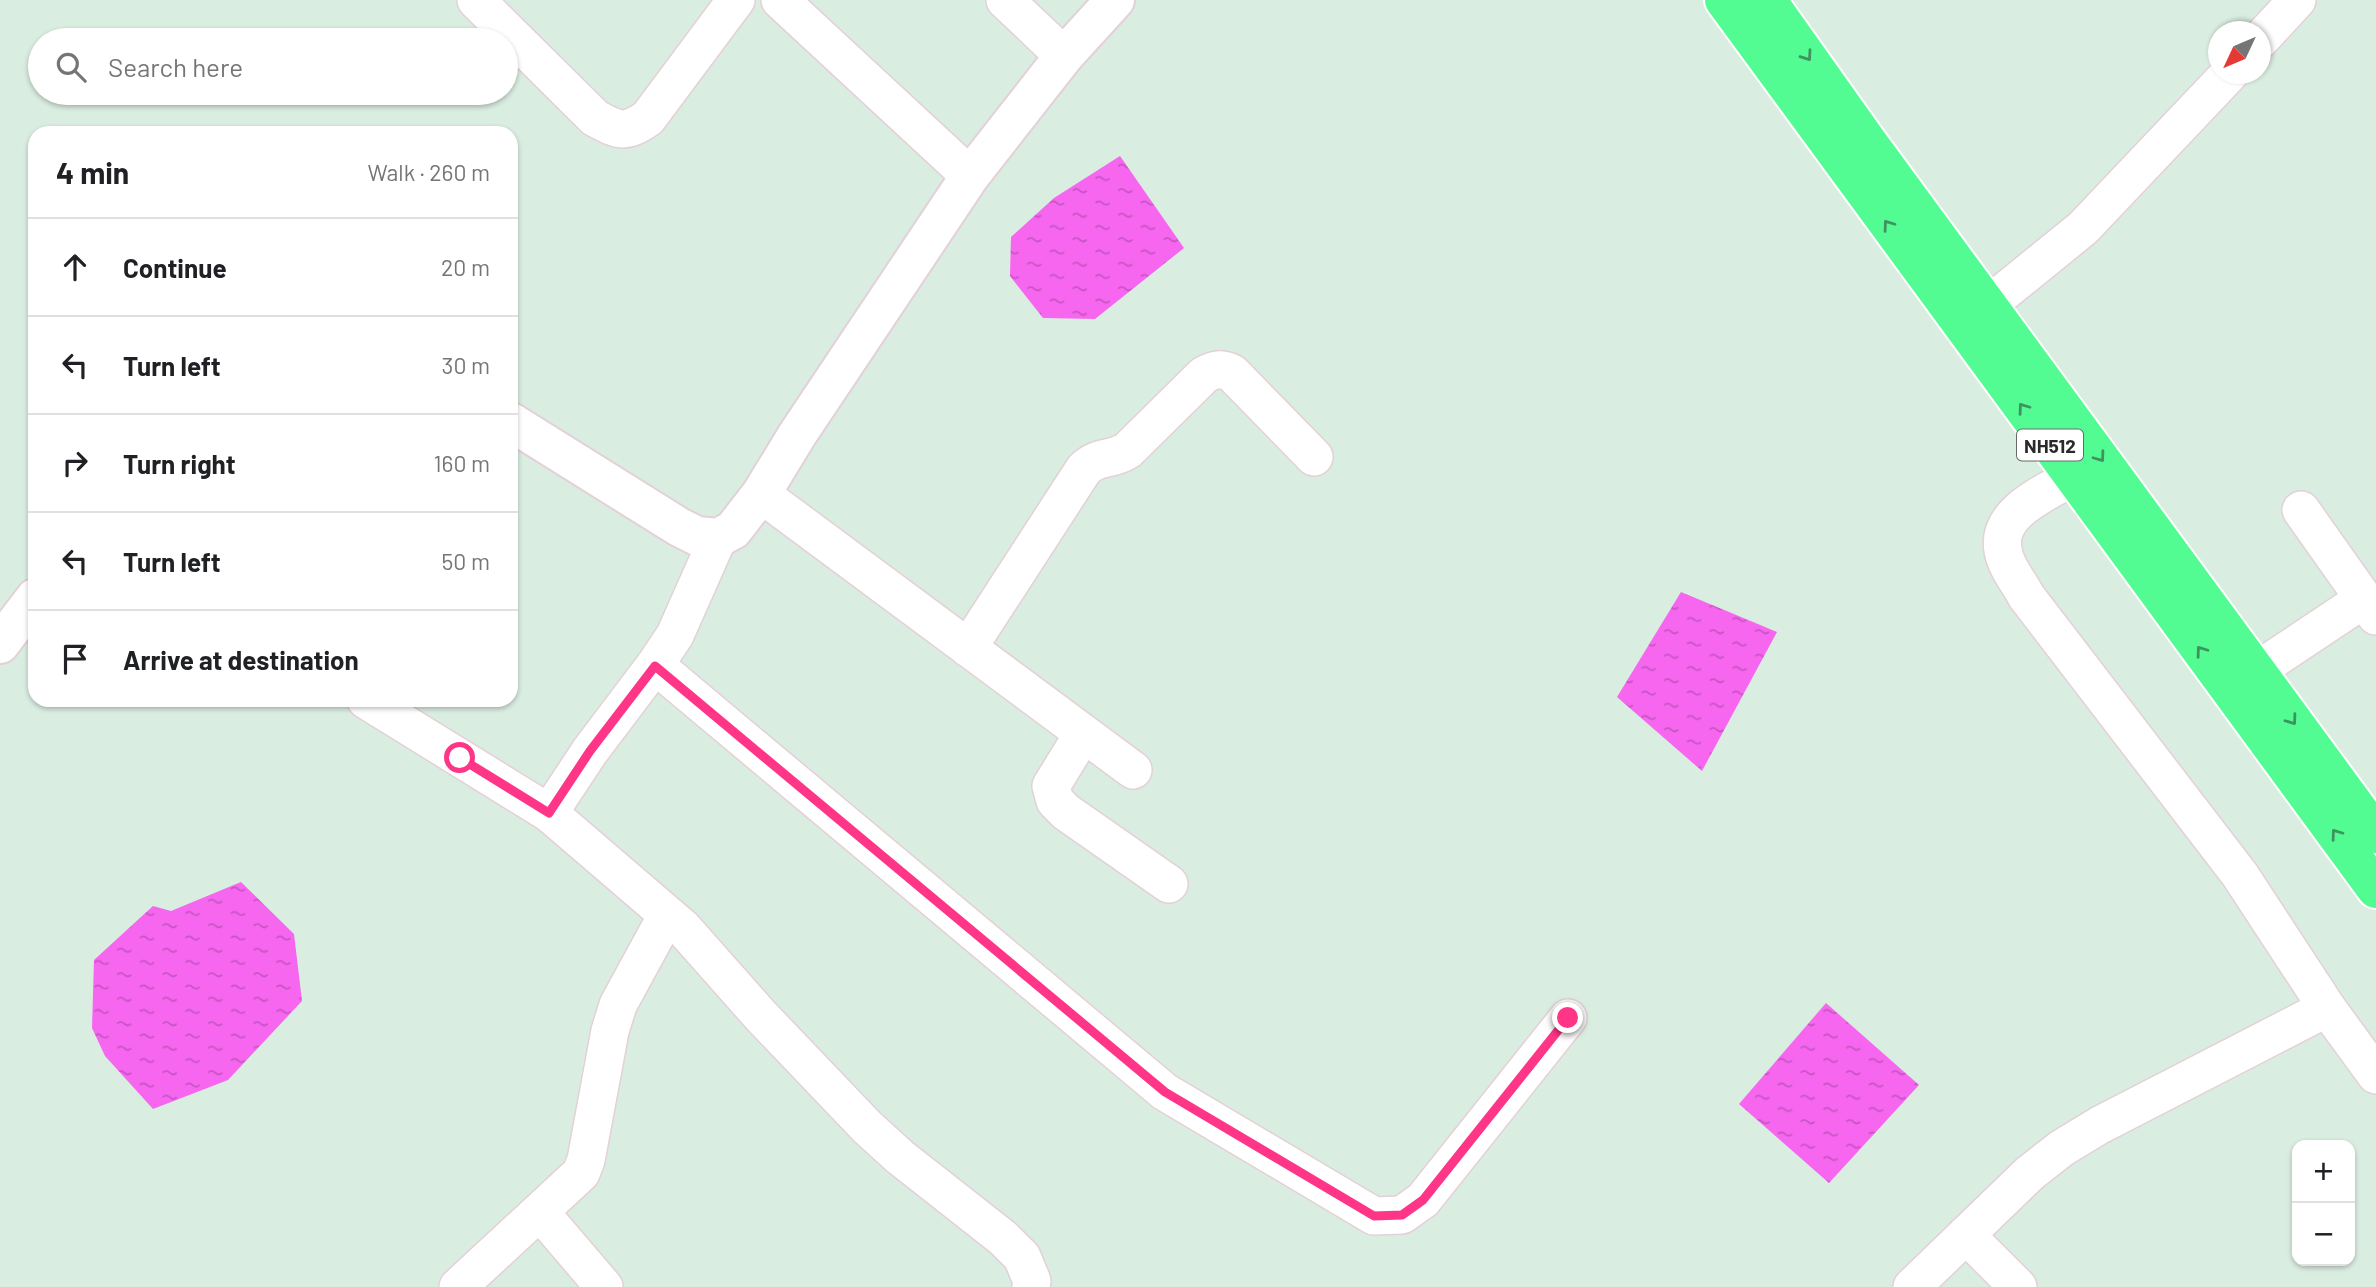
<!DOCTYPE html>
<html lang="en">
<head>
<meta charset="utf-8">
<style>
  :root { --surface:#fff; --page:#f2f2f2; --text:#202124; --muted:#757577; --line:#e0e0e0 }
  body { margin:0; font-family:Barlow,sans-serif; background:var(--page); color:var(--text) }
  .controls { position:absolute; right:21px; bottom:21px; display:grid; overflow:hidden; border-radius:14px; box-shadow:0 2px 5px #0004 }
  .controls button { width:63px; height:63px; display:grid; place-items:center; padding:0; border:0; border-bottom:2px solid var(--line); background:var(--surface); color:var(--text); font:35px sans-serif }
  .compass { position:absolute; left:2208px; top:21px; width:63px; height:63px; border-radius:50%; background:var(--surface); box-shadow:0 2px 5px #0004; rotate:226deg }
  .stop { position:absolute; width:21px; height:21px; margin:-16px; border:5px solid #ff3587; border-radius:50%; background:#fff }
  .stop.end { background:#ff3587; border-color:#fff; box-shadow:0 2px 7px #0008 }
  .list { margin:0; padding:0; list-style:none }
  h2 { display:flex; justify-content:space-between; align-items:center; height:91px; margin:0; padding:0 28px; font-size:30px }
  h2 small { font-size:23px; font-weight:400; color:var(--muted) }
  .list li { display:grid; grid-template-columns:46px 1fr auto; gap:21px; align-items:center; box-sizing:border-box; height:98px; padding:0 28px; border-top:2px solid var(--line) }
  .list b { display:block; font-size:26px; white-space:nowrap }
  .list em { font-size:23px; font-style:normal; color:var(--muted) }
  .icon { flex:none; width:38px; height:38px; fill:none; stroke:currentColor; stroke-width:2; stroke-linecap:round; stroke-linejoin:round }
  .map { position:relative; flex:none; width:2376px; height:1287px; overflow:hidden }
  .search { position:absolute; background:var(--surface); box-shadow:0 2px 5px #0004; left:28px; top:28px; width:490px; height:77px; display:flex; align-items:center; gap:18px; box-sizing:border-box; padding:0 24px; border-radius:38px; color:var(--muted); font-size:26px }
  .panel { position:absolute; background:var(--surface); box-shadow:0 2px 5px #0004; left:28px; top:126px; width:490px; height:581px; border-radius:21px }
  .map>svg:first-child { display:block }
  .water { fill:url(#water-ripples) }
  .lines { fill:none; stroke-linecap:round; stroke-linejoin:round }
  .minor-casing { stroke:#e4d0d8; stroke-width:40 }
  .tertiary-casing { stroke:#e4d0d8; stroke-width:42 }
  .trunk-casing { stroke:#fff; stroke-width:42 }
  .minor { stroke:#fff; stroke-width:37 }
  .tertiary { stroke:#fff; stroke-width:38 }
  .trunk { stroke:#53fc93; stroke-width:38 }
  .oneway { stroke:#3e935e }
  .route { stroke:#ff3587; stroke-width:9 }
  .labels { text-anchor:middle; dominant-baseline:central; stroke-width:5; stroke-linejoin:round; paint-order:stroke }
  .shield { fill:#fff; stroke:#6a6a6a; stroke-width:2 }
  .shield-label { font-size:19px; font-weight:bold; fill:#2a2a2a }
</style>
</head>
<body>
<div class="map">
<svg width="2376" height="1287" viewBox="0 0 2376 1287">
  <defs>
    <pattern id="water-ripples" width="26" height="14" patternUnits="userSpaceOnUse" patternTransform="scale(1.75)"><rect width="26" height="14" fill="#f666ef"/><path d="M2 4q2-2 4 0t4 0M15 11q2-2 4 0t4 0" fill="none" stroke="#c754c2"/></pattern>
  </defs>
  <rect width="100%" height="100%" fill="#daede1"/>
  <g class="water">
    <path d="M1120,156L1184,248L1095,319L1043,318L1010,276L1011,237L1054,198Z"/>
    <path d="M1681,592L1777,632L1702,771L1617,697Z"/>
    <path d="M241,882L294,934L302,1001L228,1080L153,1109L105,1056L92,1028L94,960L153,906L171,911Z"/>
    <path d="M1826,1003L1919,1085L1829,1183L1739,1104Z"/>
  </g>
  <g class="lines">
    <g class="minor-casing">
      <g id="minor">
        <path d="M476,0L595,118C619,131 625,134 648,118L736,0"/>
        <path d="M780,0L970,176"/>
        <path d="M1005,0L1064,56"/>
        <path d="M2260,40L2297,0"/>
        <path d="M1988,305L2083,228L2229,74"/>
        <path d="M2073,477C2044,494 1990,514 2005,558C2009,571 2020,584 2026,596L2240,875L2327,1008L2376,1075"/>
        <path d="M761,494L1133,770"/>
        <path d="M2301,510L2376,616"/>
        <path d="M968,648L1084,469C1100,454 1113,461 1128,450L1204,375C1215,369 1221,368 1232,373L1314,457"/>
        <path d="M655,665L1165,1092L1374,1216L1402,1215L1423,1200L1568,1018"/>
        <path d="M2256,671L2364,599"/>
        <path d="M366,700L549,813L683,928L761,1016L867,1127L900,1157L1003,1238L1022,1257L1032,1281L1031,1287"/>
        <path d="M1083,734L1051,786L1055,801L1066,812L1169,884"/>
        <path d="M549,813L590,751L655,665L675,635L718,538"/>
        <path d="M540,1212L604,1287"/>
        <path d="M1966,1235L2018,1287"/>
        <path d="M458,1287L581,1173L586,1160L610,1031L618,1005L667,915"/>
        <path d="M1912,1287L2030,1173L2062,1148L2100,1125L2327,1008"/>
      </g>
    </g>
    <g class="tertiary-casing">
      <g id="tertiary">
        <path d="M511,422L679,527L697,536L718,538L733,530L761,494L797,435L970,176L1064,56L1115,0"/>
        <path d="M0,644L35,598"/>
      </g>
    </g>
    <g class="trunk-casing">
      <g id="trunk">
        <path d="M1724,0L2376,889"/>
        <path d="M1767,0L1867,141L2376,834"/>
      </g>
    </g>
    <use href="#minor" class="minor"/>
    <use href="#tertiary" class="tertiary"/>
    <use href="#trunk" class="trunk"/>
  </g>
  <defs><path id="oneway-chevron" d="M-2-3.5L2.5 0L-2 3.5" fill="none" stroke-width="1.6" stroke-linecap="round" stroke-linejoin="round" transform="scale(1.75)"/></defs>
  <g class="oneway">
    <use href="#oneway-chevron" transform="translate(1807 56) rotate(55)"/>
    <use href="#oneway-chevron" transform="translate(1888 225) rotate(-126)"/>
    <use href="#oneway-chevron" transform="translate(2023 408) rotate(-126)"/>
    <use href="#oneway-chevron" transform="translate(2100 457) rotate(54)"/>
    <use href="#oneway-chevron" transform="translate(2201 651) rotate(-126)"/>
    <use href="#oneway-chevron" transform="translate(2292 720) rotate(54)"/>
    <use href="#oneway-chevron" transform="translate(2336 834) rotate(-126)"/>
  </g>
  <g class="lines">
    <path class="route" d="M460,758L549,813L590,751L655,666L1165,1092L1374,1216L1402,1215L1423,1200L1568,1018"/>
  </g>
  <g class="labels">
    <rect class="shield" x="2017" y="429.5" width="66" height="31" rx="5"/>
    <g class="shield-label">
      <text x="2050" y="445">NH512</text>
    </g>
  </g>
</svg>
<div class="controls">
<button>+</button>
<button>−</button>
</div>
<svg class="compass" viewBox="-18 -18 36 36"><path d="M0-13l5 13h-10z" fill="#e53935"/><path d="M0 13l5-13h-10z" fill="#757577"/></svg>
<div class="stop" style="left:460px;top:758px"></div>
<div class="stop end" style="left:1568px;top:1018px"></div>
<div class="search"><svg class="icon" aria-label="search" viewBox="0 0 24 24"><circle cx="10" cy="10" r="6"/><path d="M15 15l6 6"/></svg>Search here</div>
<section class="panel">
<h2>4 min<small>Walk · 260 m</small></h2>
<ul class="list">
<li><svg class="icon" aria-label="ahead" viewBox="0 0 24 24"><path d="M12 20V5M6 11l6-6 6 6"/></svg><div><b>Continue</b></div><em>20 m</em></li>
<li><svg class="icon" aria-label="left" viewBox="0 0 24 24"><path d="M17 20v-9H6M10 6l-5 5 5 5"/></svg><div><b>Turn left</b></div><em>30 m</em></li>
<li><svg class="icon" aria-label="right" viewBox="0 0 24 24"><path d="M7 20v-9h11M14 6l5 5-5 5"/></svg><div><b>Turn right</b></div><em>160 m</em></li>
<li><svg class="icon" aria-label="left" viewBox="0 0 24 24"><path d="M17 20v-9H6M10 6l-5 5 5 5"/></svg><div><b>Turn left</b></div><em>50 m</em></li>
<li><svg class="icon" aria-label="arrive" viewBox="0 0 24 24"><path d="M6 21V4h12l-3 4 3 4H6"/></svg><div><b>Arrive at destination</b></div></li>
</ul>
</section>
</div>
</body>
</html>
